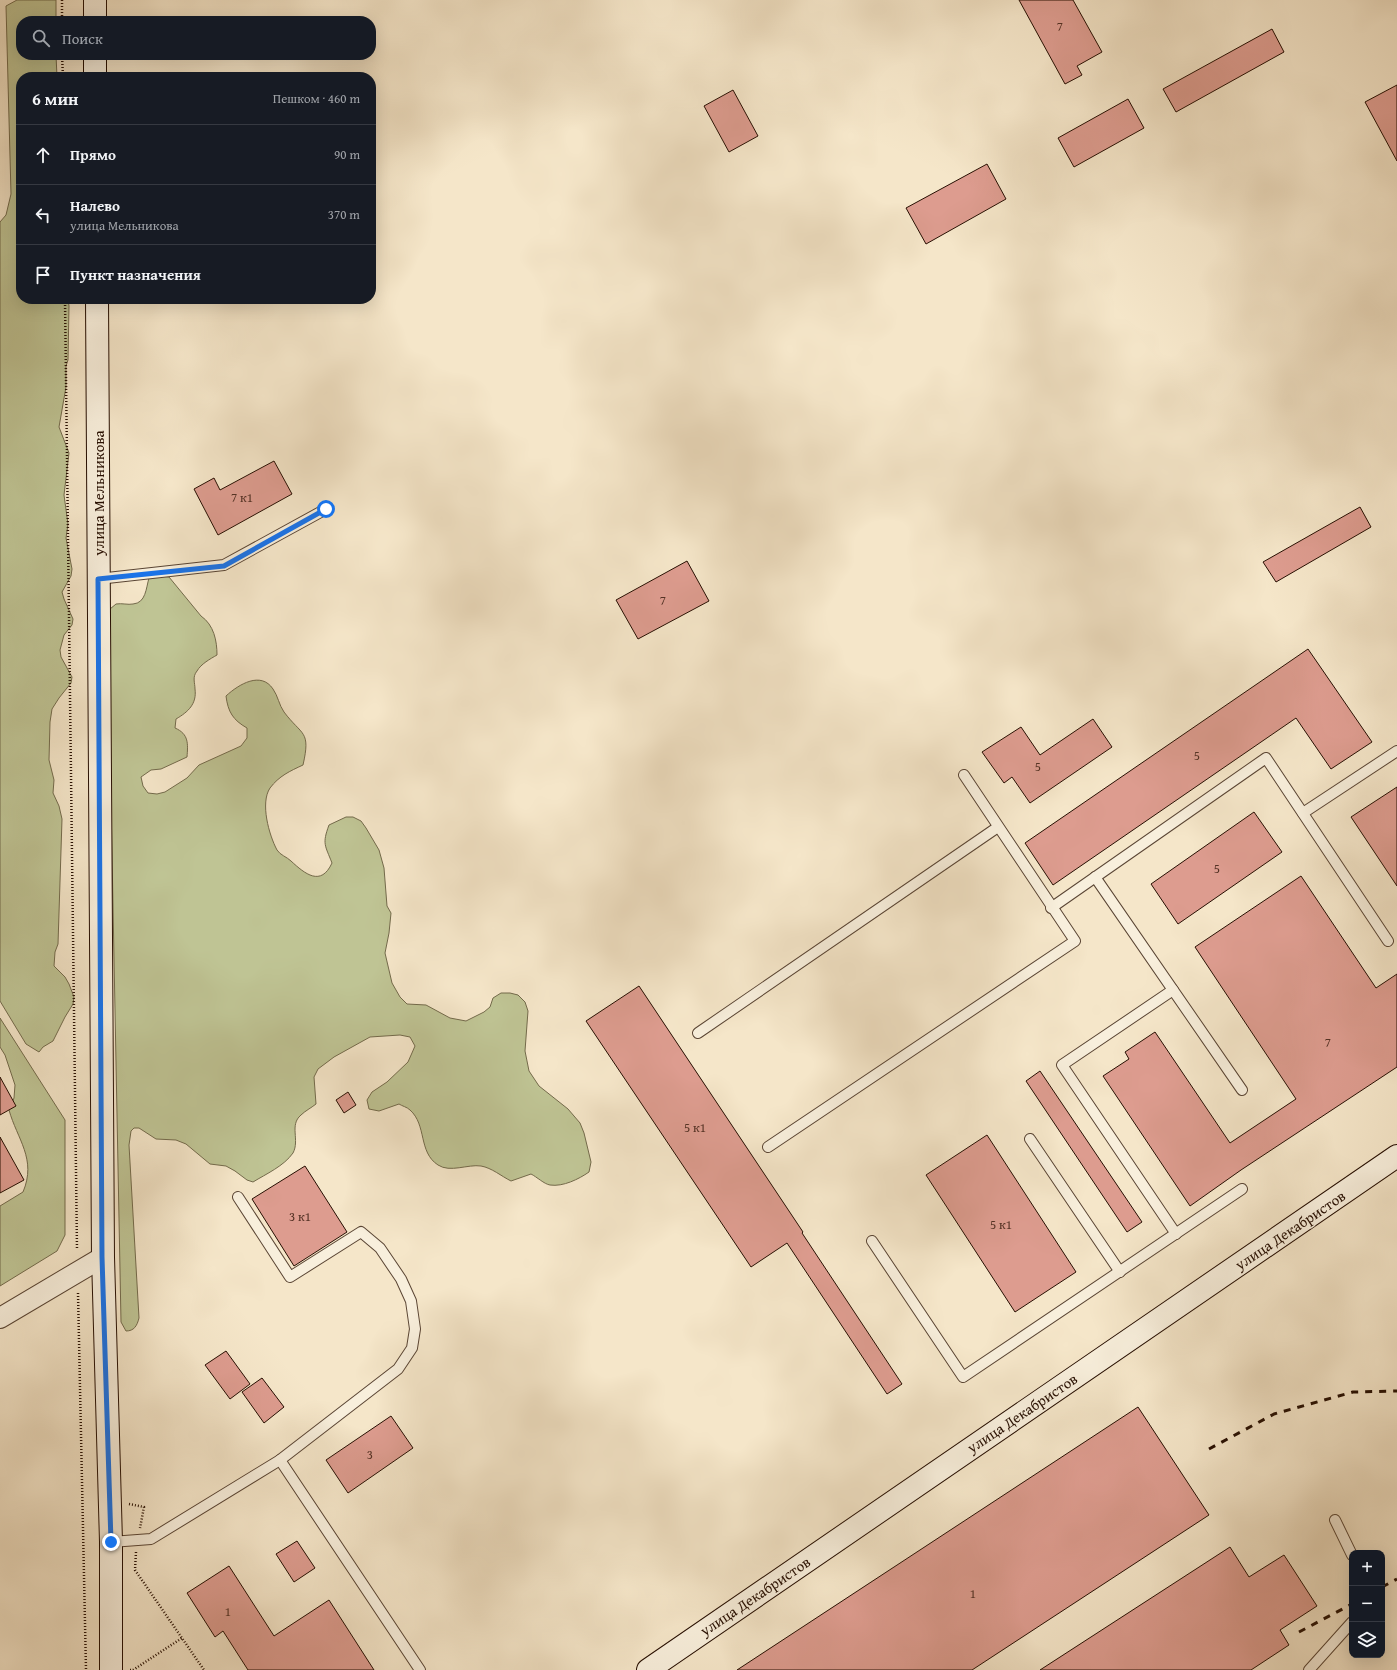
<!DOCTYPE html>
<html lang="ru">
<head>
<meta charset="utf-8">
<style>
  :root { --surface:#171b24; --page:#20242c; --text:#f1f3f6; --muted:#9ea1a6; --line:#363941 }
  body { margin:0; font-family:"Gentium Book Plus",serif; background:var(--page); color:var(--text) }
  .controls { position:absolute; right:12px; bottom:12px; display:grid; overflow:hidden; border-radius:8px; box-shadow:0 4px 16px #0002 }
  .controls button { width:36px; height:36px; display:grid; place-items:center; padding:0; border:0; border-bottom:1px solid var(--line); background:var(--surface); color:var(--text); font:20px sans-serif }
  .stop { position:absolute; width:12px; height:12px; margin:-9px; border:3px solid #1a73e8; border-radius:50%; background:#fff }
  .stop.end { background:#1a73e8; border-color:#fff; box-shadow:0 1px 4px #0008 }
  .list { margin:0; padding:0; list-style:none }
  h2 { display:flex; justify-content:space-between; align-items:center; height:52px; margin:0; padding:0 16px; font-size:17px }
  h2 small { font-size:13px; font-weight:400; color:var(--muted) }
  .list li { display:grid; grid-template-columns:26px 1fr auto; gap:12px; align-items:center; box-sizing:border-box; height:60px; padding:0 16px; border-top:1px solid var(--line) }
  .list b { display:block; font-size:15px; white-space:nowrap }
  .list p { margin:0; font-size:13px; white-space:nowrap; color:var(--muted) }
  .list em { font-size:13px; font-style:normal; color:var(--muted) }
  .icon { flex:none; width:22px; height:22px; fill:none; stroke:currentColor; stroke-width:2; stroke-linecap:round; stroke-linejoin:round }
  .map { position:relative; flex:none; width:1397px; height:1670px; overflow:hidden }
  .search { position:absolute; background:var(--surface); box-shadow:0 4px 16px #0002; left:16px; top:16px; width:360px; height:44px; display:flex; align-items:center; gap:10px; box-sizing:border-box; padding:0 14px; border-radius:16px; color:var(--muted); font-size:15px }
  .panel { position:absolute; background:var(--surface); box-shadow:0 4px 16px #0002; left:16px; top:72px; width:360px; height:232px; border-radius:16px }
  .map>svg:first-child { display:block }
  .green { fill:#bfc494; stroke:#736a4b }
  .building { fill:#dd9c8f; stroke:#270f02 }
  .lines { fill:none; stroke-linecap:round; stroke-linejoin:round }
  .lane-casing { stroke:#5a4534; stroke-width:12 }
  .street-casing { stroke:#5a4534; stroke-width:22 }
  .secondary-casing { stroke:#270f02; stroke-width:24 }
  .path { stroke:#270f02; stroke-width:2.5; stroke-dasharray:1 2; stroke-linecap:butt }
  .lane { stroke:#f8efdc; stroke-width:10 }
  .street { stroke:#f8efdc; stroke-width:20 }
  .secondary { stroke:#f8efdc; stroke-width:22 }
  .rail { stroke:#270f02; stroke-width:3; stroke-dasharray:7 7; stroke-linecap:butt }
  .route { stroke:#1a73e8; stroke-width:5 }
  .labels { text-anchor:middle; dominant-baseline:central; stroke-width:3; stroke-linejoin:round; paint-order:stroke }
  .number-label { font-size:13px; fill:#543225 }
  .street-label { font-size:15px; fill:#270f02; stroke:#f8efdc }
</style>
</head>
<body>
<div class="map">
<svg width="1397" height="1670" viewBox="0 0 1397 1670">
  <rect width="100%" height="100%" fill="#f5e6c9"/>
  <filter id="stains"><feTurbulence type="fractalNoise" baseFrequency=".005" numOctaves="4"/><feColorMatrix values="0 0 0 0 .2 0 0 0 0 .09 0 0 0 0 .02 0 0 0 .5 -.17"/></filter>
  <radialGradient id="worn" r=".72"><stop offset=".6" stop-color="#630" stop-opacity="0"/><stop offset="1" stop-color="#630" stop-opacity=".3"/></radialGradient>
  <g class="green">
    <path d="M17,0H56V21H21V55H56L57,77H21V299H68L69,306L68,360L66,366V387L59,427L69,453L64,495L68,524L66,538L72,569L71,576L62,592L64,599L73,619L72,625L64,635L60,650L61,657L72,677L71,683L59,698L52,709L50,722L49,760L54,780L53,793L59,806L62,819L58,944L55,952L54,966L65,977L69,984L74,997L73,1004L65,1017L53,1041L43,1047L39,1052L26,1044L0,1001V222L6,215L11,194L6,6Z"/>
    <path d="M161,576L169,577L201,616C214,625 217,641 217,655C210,659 201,664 197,671C192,677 195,683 195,689C197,704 188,712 176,719L175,728C189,734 188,744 187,757L161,769L151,770L141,777L143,786L148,793L157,794L165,792L187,778L199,765L241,746L247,738V728C233,720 228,712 226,696C239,684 261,671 273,689C278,696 279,705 284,712C302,736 311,730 303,765C290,771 279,776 270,788C260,803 269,835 277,850C280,855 287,857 291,861C305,874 321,887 332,863C325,845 322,844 329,825L346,817H353L361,821L366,828L379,850L384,868L387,906L391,913L389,933L385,953L392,983L400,997L407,1004L426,1005L450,1018L466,1021L484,1012L490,1007L493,998L501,993H510L518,995L525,1002L528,1011L525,1051L529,1071L539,1086L568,1109L580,1123L584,1133L591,1162L589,1172C579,1179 563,1187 550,1185C544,1184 537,1177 531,1174L511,1181C501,1176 492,1168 481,1166C468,1164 450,1173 438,1165C418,1152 427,1125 410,1110C407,1107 402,1106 399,1104L379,1111L369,1109L367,1100L372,1092L387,1082L408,1062L415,1046L410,1037L400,1035L370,1037L334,1057L318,1069L314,1077L316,1104C311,1108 305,1111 301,1115C289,1125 300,1140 293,1153C284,1166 266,1174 253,1182L247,1180L235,1171L226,1166L210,1164L186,1144L176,1140L156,1139L139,1128H134L131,1131L129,1145L139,1318C137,1326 134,1331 126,1331L121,1322L109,697L110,609L116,604C122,603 128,605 133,604C146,603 146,588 149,578Z"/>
    <path d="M0,1018L65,1120V1235L57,1251L0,1286V1206L23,1192C37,1159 17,1139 9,1110L14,1098L15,1085L5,1055L0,1047Z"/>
  </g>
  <g class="building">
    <path d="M1019,0H1073L1102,52L1077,66L1082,75L1065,84Z"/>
    <path d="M1272,29L1284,52L1176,112L1163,89Z"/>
    <path d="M1397,85V161L1365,102Z"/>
    <path d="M733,90L758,136L729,152L704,106Z"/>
    <path d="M1128,99L1144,128L1074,167L1058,138Z"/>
    <path d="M987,164L1006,199L926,244L906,208Z"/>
    <path d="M274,461L292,494L218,535L194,489L214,478L220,490Z"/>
    <path d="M1360,507L1371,527L1276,582L1263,562Z"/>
    <path d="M687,561L709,601L638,639L616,600Z"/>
    <path d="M1308,649L1372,742L1331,769L1296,718L1053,885L1025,843Z"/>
    <path d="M1093,719L1112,747L1030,803L1012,777L1004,783L982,752L1021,727L1040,755Z"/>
    <path d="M1397,787V886L1351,817Z"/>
    <path d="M1254,812L1282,852L1178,924L1151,884Z"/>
    <path d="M1301,876L1376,988L1397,974V1067L1241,1170L1190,1206L1103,1076L1129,1059L1125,1052L1155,1032L1230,1143L1296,1099L1195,947Z"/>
    <path d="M639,986L803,1232L802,1233L902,1384L887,1394L787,1243L751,1267L586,1021Z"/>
    <path d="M1040,1071L1142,1222L1127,1232L1026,1081Z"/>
    <path d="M0,1077L16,1106L0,1115Z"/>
    <path d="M348,1092L356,1105L344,1113L336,1100Z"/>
    <path d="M987,1135L1076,1272L1015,1312L926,1175Z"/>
    <path d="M0,1137L24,1180L0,1193Z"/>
    <path d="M305,1166L347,1232L294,1266L252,1199Z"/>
    <path d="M226,1351L250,1384L230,1399L205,1365Z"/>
    <path d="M262,1378L284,1407L264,1423L242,1392Z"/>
    <path d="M1138,1407L1209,1515L972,1670H737Z"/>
    <path d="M391,1416L413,1448L348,1493L326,1460Z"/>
    <path d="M297,1541L315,1568L294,1582L276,1554Z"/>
    <path d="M1230,1547L1249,1577L1284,1555L1317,1606L1280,1630L1289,1645L1251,1670H1040Z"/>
    <path d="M229,1566L274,1636L329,1600L374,1670H248L223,1631L215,1637L187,1593Z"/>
  </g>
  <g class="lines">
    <g class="lane-casing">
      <g id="lane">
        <path d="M98,579L224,565L326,509"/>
        <path d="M1303,813L1397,751"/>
        <path d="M1095,877L1242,1090"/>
        <path d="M1051,908L1266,758L1388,941"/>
        <path d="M1173,990L1062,1065L1176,1234"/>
        <path d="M698,1033L998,827"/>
        <path d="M1030,1139L1120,1272"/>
        <path d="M768,1147L1075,941L964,775"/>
        <path d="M872,1241L963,1377L1242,1189"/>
        <path d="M280,1460L420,1670"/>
        <path d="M1335,1520L1352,1555"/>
        <path d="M111,1542L151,1539L280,1460L398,1369L412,1348L415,1329L411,1301L401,1279L380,1248L361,1232L290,1277L238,1197"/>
        <path d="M1309,1670L1352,1622"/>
      </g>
    </g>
    <g class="street-casing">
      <path id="street" d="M0,1318L103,1257"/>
    </g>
    <g class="secondary-casing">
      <g id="secondary">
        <path d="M95,0V21"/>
        <path d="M95,55V77"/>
        <path d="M97,299L103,1257L111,1542V1670"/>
        <path d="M648,1670L1397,1156"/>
      </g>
    </g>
    <g class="path">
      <path d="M62,0V21"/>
      <path d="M62,55L63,77"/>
      <path d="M65,299L77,1250"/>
      <path d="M78,1293L86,1670"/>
      <path d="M129,1504L144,1507L140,1528"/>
      <path d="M136,1552L135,1570L204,1670"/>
      <path d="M130,1670H133L182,1638"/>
    </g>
    <use href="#lane" class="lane"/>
    <use href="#street" class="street"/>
    <use href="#secondary" class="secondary"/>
    <g class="rail">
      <path d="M1209,1449L1274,1414L1353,1392L1397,1391"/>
      <path d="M1382,1587L1397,1579"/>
      <path d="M1299,1632L1352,1604"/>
    </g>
  </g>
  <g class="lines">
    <path class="route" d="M111,1542L102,1257L98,579L224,566L326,509"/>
  </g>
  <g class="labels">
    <g class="number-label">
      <text x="1060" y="26">7</text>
      <text x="242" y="497">7 к1</text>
      <text x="663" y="600">7</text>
      <text x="1197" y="755">5</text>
      <text x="1038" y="766">5</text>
      <text x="1217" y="868">5</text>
      <text x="1328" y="1042">7</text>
      <text x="695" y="1127">5 к1</text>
      <text x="300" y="1216">3 к1</text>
      <text x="1001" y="1224">5 к1</text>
      <text x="370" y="1454">3</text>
      <text x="973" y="1593">1</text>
      <text x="228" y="1611">1</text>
    </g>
    <g class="street-label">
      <text transform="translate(98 493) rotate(-90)">улица Мельникова</text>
      <text transform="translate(1290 1230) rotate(-34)">улица Декабристов</text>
      <text transform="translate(1022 1413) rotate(-34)">улица Декабристов</text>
      <text transform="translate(755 1596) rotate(-34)">улица Декабристов</text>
    </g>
  </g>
  <rect width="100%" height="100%" filter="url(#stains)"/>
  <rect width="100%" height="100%" fill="url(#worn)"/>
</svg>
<div class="controls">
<button>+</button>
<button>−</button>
<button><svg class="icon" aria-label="layers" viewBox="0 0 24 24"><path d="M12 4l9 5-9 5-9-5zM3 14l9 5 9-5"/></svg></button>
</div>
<div class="stop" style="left:326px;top:509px"></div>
<div class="stop end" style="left:111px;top:1542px"></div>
<div class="search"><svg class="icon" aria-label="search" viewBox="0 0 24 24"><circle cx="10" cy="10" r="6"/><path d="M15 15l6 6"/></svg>Поиск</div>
<section class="panel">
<h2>6 мин<small>Пешком · 460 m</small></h2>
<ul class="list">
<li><svg class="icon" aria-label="ahead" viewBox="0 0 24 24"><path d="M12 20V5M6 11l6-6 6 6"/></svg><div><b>Прямо</b></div><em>90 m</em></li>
<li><svg class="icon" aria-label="left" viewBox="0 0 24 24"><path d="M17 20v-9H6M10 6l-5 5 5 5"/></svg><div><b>Налево</b><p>улица Мельникова</p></div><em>370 m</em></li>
<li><svg class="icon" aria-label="arrive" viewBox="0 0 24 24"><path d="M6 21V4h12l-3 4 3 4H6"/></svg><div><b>Пункт назначения</b></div></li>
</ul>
</section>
</div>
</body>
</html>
